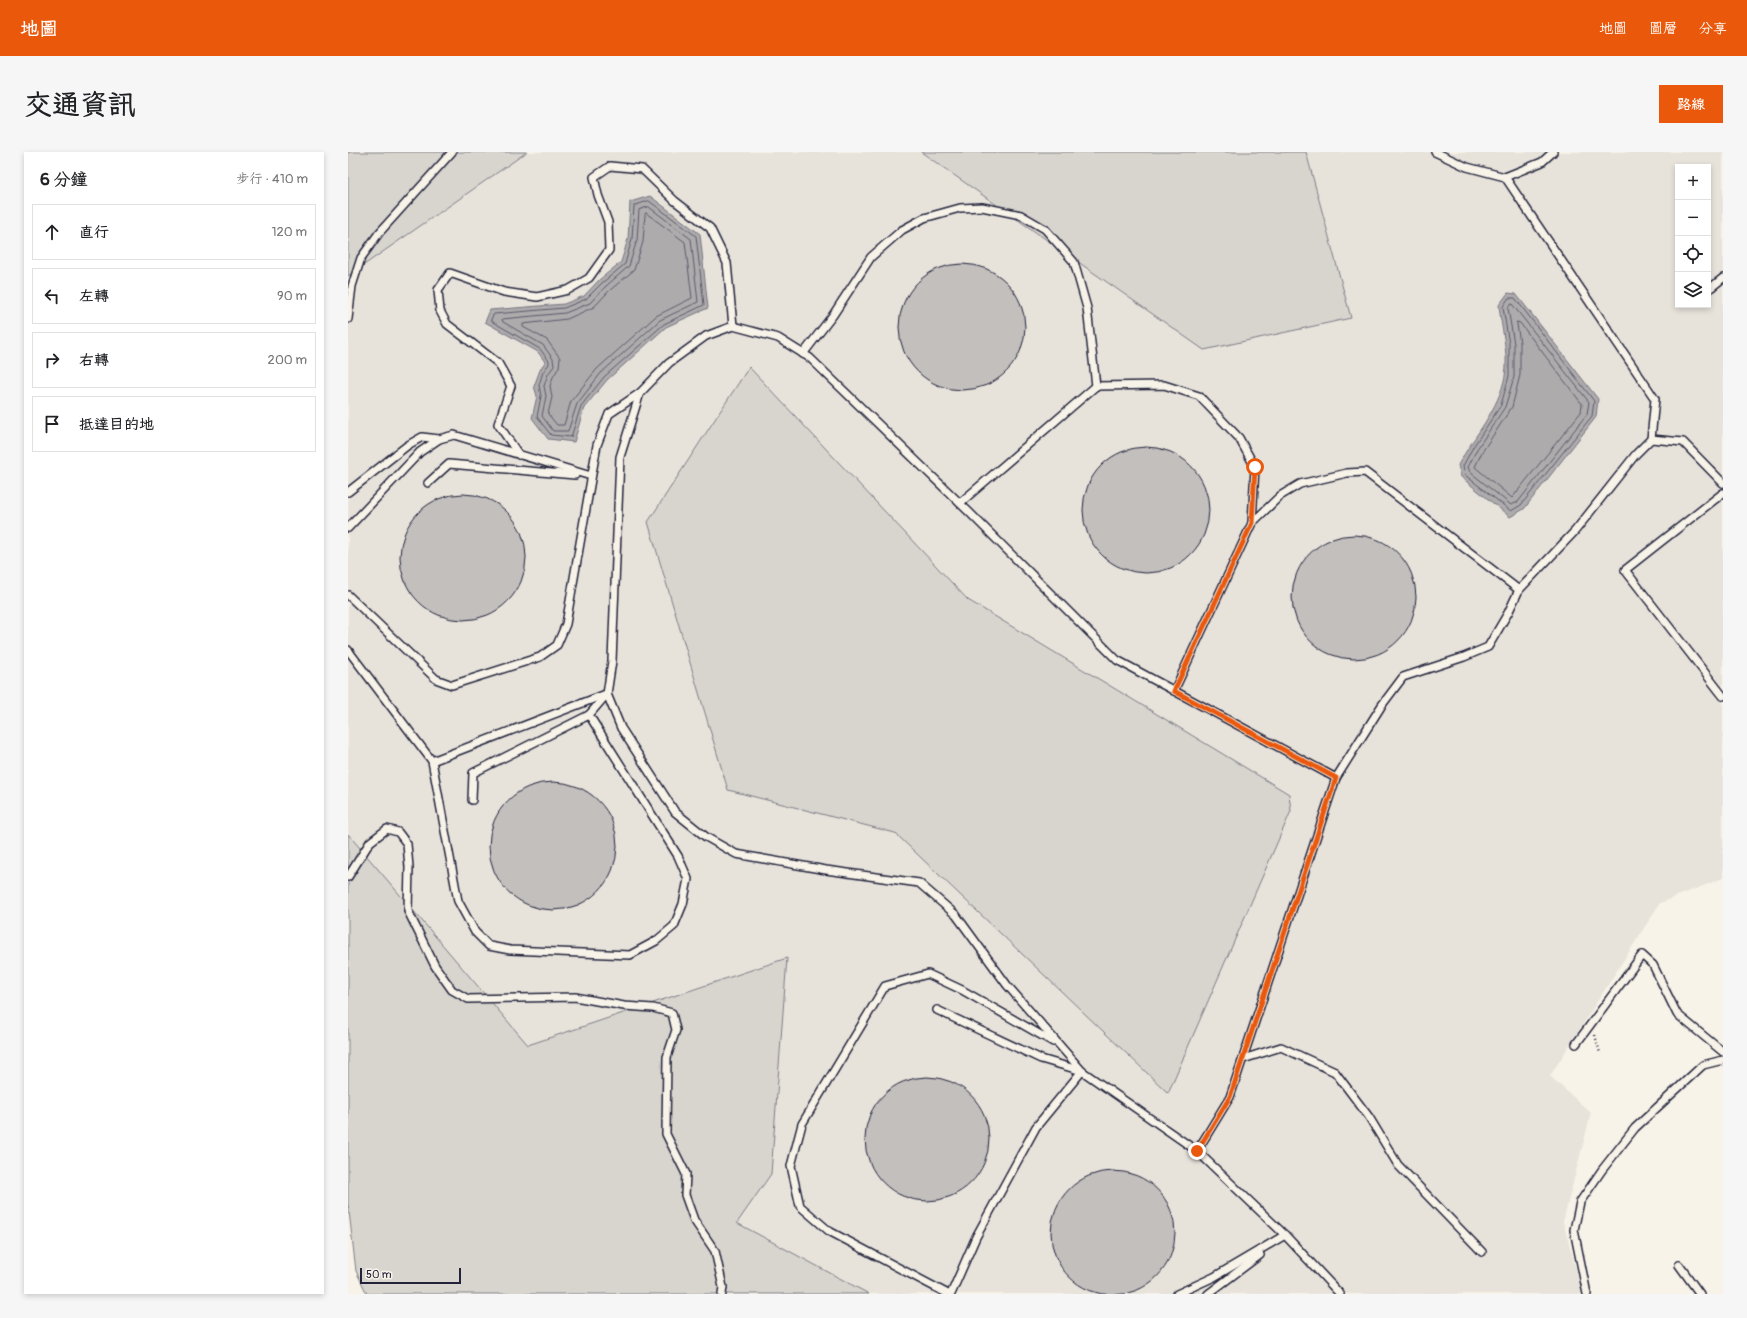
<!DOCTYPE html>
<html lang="zh-TW">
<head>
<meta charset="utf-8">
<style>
  :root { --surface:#fff; --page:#f6f6f6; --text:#202124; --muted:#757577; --line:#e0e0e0; --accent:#ea580c }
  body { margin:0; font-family:Pangolin,"LXGW WenKai TC",sans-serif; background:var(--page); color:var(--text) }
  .controls { position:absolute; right:12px; top:12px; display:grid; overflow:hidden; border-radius:0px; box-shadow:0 2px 6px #0003 }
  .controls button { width:36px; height:36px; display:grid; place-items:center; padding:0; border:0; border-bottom:1px solid var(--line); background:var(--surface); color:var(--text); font:20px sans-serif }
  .scale { position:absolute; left:12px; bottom:10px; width:101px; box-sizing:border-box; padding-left:4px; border:2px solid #22223b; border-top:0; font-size:11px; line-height:14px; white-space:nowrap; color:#22223b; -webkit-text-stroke:3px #f7f3e8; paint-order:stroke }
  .stop { position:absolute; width:12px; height:12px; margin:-9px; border:3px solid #ea580c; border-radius:50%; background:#fff }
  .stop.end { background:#ea580c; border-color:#fff; box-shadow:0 1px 4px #0008 }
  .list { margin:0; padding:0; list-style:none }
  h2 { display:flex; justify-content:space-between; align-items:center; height:52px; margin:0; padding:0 16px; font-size:17px }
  h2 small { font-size:13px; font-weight:400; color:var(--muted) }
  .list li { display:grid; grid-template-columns:26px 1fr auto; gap:12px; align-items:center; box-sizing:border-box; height:56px; margin:0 8px 8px; padding:0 8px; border:1px solid var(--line); border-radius:0px }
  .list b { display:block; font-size:15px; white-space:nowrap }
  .list em { font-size:13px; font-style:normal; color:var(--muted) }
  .icon { flex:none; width:22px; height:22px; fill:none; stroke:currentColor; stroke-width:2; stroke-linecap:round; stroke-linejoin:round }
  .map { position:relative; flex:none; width:1375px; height:1142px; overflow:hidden; border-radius:0px }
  header { display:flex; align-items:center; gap:24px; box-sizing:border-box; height:56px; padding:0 20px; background:var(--accent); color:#fff }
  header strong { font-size:19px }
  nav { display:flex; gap:22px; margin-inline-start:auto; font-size:14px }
  .intro { display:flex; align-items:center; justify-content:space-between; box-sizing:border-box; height:96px; padding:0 24px }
  h1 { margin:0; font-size:28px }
  .button { padding:10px 18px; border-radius:0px; background:var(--accent); color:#fff; font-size:14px; font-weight:700 }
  main { display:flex; gap:24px; padding:0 24px }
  aside { flex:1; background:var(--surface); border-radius:0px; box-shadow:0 2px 6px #0003 }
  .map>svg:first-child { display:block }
  .built { fill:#e7e3db; fill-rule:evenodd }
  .green { fill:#d8d5cf; stroke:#7d7c85 }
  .water { fill:#aeabad; stroke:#76747f }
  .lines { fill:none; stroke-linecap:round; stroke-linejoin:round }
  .shore { stroke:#5a5969; stroke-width:1 }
  .building { fill:#c2bfbd; stroke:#22223b }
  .service-casing { stroke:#22223b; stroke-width:10 }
  .path { stroke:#22223b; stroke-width:2.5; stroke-dasharray:1 3; stroke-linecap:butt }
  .service { stroke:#f7f3e8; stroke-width:7 }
  .route { stroke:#ea580c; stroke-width:5 }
</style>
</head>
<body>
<header>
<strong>地圖</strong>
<nav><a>地圖</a><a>圖層</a><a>分享</a></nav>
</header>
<div class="intro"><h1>交通資訊</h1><a class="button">路線</a></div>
<main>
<aside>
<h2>6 分鐘<small>步行 · 410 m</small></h2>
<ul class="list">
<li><svg class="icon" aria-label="ahead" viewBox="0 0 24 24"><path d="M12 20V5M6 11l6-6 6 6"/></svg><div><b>直行</b></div><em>120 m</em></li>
<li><svg class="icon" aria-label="left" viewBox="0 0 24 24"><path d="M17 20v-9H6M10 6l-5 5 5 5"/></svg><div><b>左轉</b></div><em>90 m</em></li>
<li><svg class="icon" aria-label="right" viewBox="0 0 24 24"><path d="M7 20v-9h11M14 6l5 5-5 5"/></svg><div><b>右轉</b></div><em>200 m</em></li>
<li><svg class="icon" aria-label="arrive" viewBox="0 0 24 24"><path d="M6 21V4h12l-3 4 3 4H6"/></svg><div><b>抵達目的地</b></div></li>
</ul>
</aside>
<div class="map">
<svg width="1375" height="1142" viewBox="0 0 1375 1142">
  <rect width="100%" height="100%" fill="#f7f3e8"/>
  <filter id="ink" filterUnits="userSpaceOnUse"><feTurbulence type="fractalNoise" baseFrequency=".025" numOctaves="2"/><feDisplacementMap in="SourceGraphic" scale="8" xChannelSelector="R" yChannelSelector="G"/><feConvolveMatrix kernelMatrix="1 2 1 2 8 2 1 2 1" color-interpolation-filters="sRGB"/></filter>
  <g filter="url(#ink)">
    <path class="built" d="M0,0H1375V726L1312,751L1202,924L1243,961L1215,1070L1235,1142H190L0,990ZM1330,15H1360V153H1330Z"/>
    <g class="green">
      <path d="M0,0H179L0,124Z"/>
      <path d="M573,0H958L1003,166L856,198Z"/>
      <path d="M401,215L620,448L941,642L943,659L820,941L547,681L380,638L300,370Z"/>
      <path d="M0,682L180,893L439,806L423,1022L389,1071L521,1142H19L8,1119L0,1051Z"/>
    </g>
    <g class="water">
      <path d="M302,44L352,82L360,156L318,175L259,228L236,256L226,290L200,287L184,266L189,244L186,234L192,218L197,210L190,200L137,170L142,158L216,152L236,144L251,128L273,110L280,87L282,50Z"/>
      <path d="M1160,141L1168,142L1250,247L1248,265L1176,357L1162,365L1113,325L1110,313C1126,284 1151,257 1157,224C1161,200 1153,176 1151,153Z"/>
    </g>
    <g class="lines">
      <g class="shore">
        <path d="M301,49L348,84L356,153L316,172L256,225L233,254L223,285L203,283L189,265L193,244L191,233L195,220L201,212V209L192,197L143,169V167L146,162L216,156L238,147L254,131L277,112L284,87L286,54Z"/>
        <path d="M301,55L343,87L350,150L312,168L253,221L229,252L220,279H205L194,264L198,244L196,234L200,222L206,214L205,207L195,193L155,170L154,167L217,161L242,151L257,135L281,114L289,88L291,58Z"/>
        <path d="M298,61L337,90L344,146L308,164L249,217L223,249L216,273H209L200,262L204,245L202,234L205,225L211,215L212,206L199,188L175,175V172L219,167L246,155L261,139L286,118L295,90L297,63Z"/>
        <path d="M1161,146H1167L1246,249L1244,264L1173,353L1163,359L1117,323L1115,314L1125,295L1153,253L1161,224V192L1155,155Z"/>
        <path d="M1164,152L1241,250L1239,262L1170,350L1163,353L1122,320L1120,315L1129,297L1157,255L1166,225V192L1160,156Z"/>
        <path d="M1169,170L1172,171L1234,252L1233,260L1164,346L1127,315L1134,300L1164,255L1172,223V191Z"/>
      </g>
    </g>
    <g class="building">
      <circle cx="614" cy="175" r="63"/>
      <circle cx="798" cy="358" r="63"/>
      <circle cx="115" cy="405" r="63"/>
      <circle cx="1006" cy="445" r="62"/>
      <circle cx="205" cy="694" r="64"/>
      <circle cx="579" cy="987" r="62"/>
      <circle cx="765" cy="1081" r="62"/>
    </g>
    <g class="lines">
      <g class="service-casing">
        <g id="service">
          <path d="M1087,0L1119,15L1157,25L1307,247L1303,287"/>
          <path d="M1157,25L1194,10L1205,0"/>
          <path d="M1360,138L1375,126"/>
          <path d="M0,167L4,134L13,106L31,81L104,0"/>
          <path d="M455,202L485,163L523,105L554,78L576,66L612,56L634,55L673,63L697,77L726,110L739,156L748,234"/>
          <path d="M171,303L150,272L163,234L150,211L99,172L92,159L90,138L102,121L156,140L189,145L220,138L241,126L261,98L260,70L250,43L246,25L262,14L294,17L327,49L362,76L379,111L385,174"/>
          <path d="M80,331L101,312L227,323"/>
          <path d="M0,340L60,293L74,285L91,287"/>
          <path d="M1375,341L1277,418L1375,544"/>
          <path d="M612,351L748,234L816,233L851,244L891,286L907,315L904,371"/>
          <path d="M0,376L72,300L91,287L106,283L243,324"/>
          <path d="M0,443L88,527L104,533L192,505L209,493L218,472L249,293L261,262L292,241"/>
          <path d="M0,498L84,609L258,542"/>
          <path d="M826,539L904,371L932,344L952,332L999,321L1017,320L1171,438"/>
          <path d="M84,609L110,749L127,780L141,794L162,798L282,803L308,789L326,774L335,752L340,727L330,704L241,563L259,542"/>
          <path d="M124,648L125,621L241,563"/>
          <path d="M0,725L22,690L39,677L50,680L59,692L61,715L60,759L87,814L104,838L120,847L227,845L276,854L305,856L324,861L328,878L319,905L318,982L338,1022L337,1043L346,1068L367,1099L375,1135L374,1142"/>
          <path d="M589,858L693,907L734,919L688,975L628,1085L603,1142"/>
          <path d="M1228,892L1294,803L1305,813L1329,862L1375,900"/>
          <path d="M895,907L933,895L987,920L1021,965L1050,1013L1134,1100"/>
          <path d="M849,999L882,945L988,626"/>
          <path d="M1331,1113L1352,1142"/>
          <path d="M600,1142L481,1079L452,1054L443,1014L454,972L537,834L580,822L614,838L705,890"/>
          <path d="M829,1142L866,1125L937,1083"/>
          <path d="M860,1142L912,1103"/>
          <path d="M992,1142L937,1083L849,999L734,919L659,833L608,763L571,731L478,718L388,702L358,685L327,660L273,576L259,542L264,509L272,305L292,241L321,211L358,184L385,174L430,186L462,206L621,360L769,508L988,626L1034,553L1055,525L1116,505L1140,495L1160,461L1171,438L1227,379L1288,302L1303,287L1335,290L1375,331"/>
          <path d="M1239,1142L1226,1078L1232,1050L1254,1018L1287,976L1355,913L1375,908"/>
        </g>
      </g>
      <path class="path" d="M1247,883L1252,901"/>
      <use href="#service" class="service"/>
    </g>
  </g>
  <g class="lines" filter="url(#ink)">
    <path class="route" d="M849,999L882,945L988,626L826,539L904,371L907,315"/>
  </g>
</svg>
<div class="controls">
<button>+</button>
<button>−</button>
<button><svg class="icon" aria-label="locate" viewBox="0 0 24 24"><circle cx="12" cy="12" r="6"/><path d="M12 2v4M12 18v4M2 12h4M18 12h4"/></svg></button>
<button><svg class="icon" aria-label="layers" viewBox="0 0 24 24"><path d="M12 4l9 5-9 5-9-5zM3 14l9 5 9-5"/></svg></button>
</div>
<div class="scale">50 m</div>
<div class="stop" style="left:907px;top:315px"></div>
<div class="stop end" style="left:849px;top:999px"></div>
</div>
</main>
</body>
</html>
